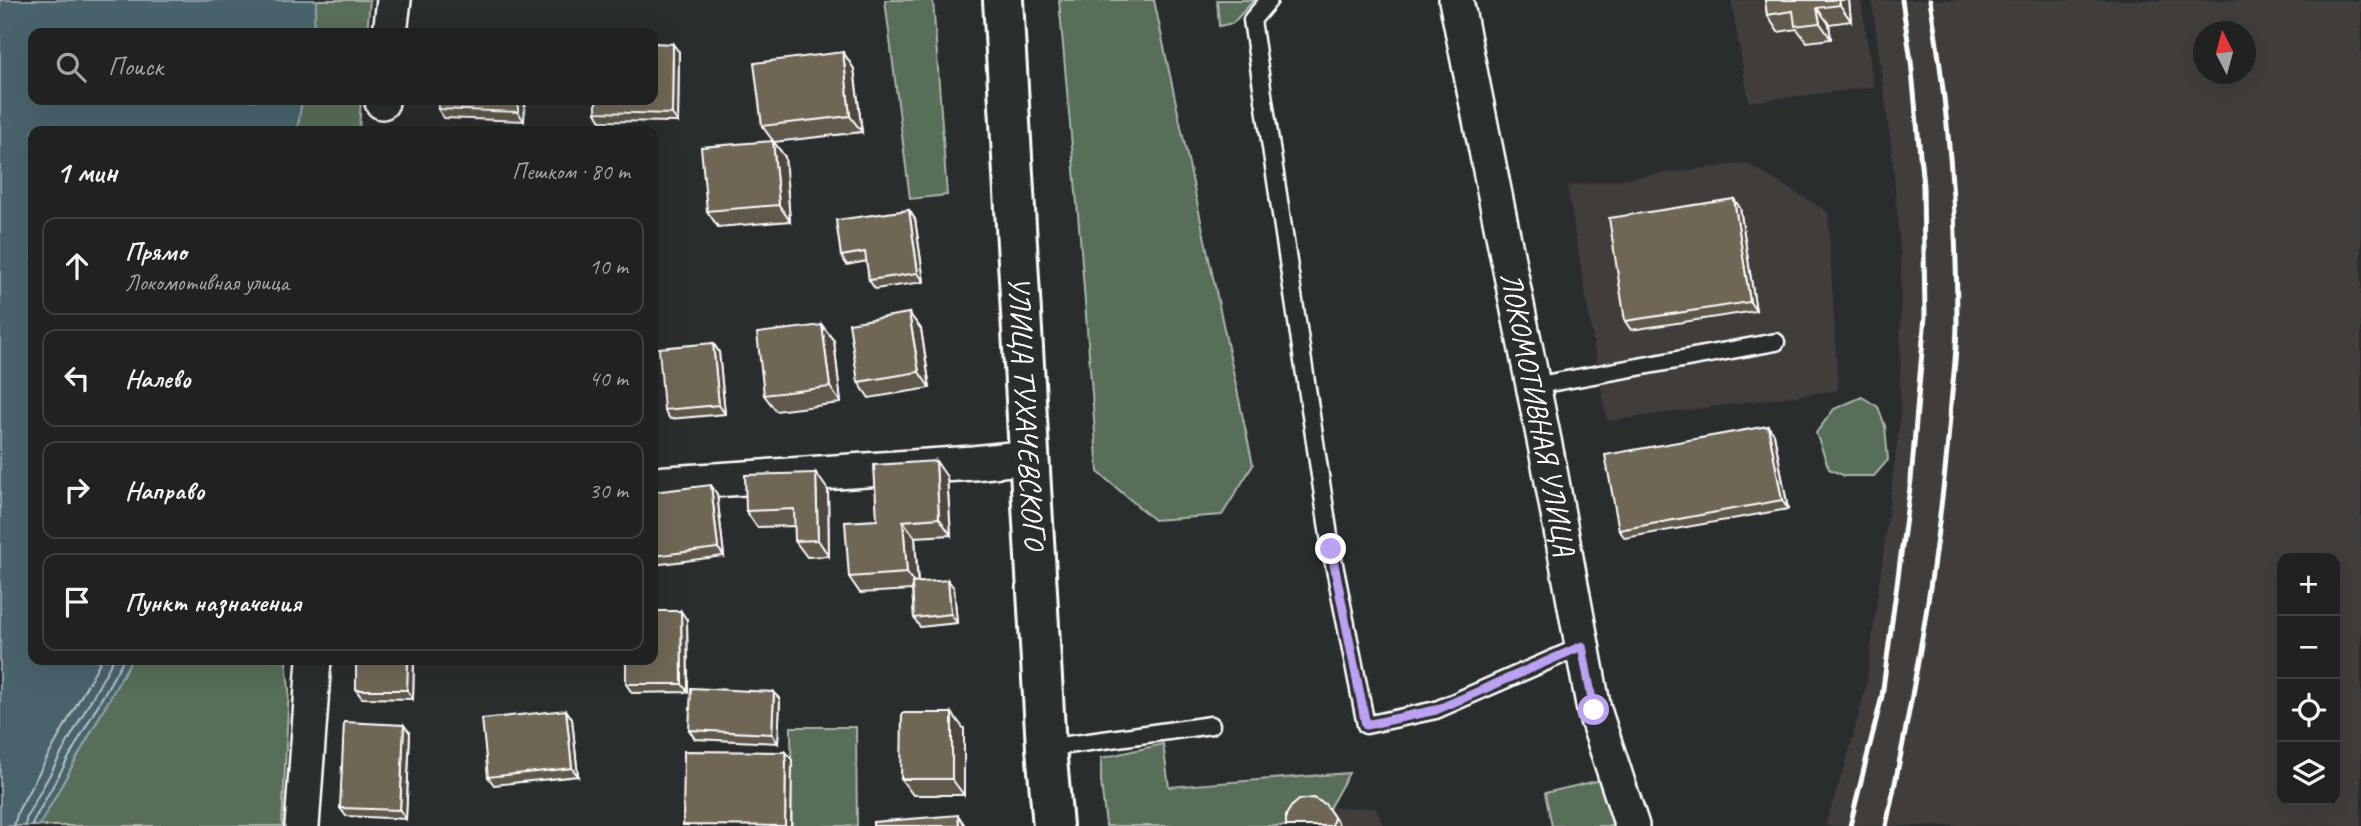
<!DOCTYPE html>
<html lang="ru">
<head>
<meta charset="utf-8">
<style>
  :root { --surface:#202222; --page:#282a2a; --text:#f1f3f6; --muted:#a2a4a5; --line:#3d3f40 }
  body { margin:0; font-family:Caveat,sans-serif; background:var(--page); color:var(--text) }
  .controls { position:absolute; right:21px; bottom:21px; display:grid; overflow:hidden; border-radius:14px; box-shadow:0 7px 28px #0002 }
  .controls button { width:63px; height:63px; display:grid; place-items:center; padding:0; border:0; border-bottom:2px solid var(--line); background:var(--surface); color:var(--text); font:35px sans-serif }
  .compass { position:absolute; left:2193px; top:21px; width:63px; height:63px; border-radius:50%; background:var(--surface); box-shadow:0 7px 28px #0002; rotate:354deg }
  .stop { position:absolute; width:21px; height:21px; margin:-16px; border:5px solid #bca0f2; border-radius:50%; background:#fff }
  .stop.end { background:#bca0f2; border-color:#fff; box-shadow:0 2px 7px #0008 }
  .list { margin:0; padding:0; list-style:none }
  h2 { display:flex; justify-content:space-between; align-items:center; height:91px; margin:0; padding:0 28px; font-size:30px }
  h2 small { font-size:23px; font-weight:400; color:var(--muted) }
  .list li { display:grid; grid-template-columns:46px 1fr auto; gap:21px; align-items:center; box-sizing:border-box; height:98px; margin:0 14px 14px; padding:0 14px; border:2px solid var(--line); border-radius:14px }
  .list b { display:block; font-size:26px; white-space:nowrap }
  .list p { margin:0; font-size:23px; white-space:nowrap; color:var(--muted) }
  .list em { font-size:23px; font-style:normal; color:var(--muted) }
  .icon { flex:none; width:38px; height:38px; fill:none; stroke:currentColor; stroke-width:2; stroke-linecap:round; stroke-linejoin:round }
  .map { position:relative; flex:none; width:2361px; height:826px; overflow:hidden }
  .search { position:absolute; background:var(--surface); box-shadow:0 7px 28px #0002; left:28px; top:28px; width:630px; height:77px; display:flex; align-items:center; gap:18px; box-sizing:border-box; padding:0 24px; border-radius:14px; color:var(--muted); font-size:26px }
  .panel { position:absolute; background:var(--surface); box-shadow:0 7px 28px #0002; left:28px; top:126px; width:630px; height:539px; border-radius:14px }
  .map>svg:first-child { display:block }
  .built { fill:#3f3e3a; fill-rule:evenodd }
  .green { fill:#586e59; stroke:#acb6ac; stroke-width:2 }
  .water { fill:#48636d; stroke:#91a1a7; stroke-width:2 }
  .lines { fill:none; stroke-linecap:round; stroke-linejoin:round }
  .shore { stroke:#b6c1c5; stroke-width:2 }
  .service-casing { stroke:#fff; stroke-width:21 }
  .minor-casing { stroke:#fff; stroke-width:38 }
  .secondary-casing { stroke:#fff; stroke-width:44 }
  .service { stroke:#2a2d2e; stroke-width:16 }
  .minor { stroke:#2a2d2e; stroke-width:33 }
  .secondary { stroke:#2a2d2e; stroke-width:38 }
  .rail { stroke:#fff; stroke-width:5 }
  .wall { fill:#5f584b; stroke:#fff; stroke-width:2 }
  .shaded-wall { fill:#4e473d; stroke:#fff; stroke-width:2 }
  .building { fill:#6f6657; stroke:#fff; stroke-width:2 }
  .route { stroke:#bca0f2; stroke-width:9 }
  .labels { text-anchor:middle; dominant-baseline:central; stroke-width:7; stroke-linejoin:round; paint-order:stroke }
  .street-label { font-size:30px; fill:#fff; stroke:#2a2d2e }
</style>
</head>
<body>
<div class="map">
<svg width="2361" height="826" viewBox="0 0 2361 826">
  <rect width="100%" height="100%" fill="#2a2d2e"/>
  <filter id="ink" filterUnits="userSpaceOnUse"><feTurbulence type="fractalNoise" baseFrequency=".0143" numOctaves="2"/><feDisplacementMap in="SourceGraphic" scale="14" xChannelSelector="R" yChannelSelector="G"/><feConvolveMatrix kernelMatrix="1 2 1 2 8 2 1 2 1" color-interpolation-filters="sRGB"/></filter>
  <g filter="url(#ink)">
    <g class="built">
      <path d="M1731,0H1861L1874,87L1749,102Z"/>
      <path d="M1872,0H2361V826H1825L1847,759L1866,687L1900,420L1901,261L1892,152ZM2204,32H2246V74H2204ZM2282,558H2335V800H2282Z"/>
      <path d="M1746,163L1828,212L1838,390L1607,421L1567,186Z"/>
      <path d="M1301,807L1376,808L1383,826H1297Z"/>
    </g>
    <g class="green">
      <path d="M317,0H370L367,33H312Z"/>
      <path d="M885,0H933L947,195L910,199Z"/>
      <path d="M1059,0H1154L1253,465L1222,515L1154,520L1098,472L1080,237Z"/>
      <path d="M1217,0H1254L1233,23L1219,26Z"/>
      <path d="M302,100H361L359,131H297Z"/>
      <path d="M1862,397L1878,407L1885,426L1888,460L1874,476H1845L1829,469L1816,433L1834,409Z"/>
      <path d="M131,660H286L289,689L282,826H39Z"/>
      <path d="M791,727H856L857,826H792Z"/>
      <path d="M1163,744L1169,787L1349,773L1319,826H1106L1101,781V758Z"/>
      <path d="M1609,778L1624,826H1552L1545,793Z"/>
    </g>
    <path class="water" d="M0,0H317L312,33H33V100H302L297,131H33V660H131L39,826H0Z"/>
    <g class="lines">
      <g class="shore">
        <path d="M14,826L18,811L101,660"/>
        <path d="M25,826L27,816L113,660"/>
        <path d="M33,826L34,820L123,660"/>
      </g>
      <g class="service-casing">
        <g id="service">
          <path d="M1269,0L1252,20L1331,549L1366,725L1436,710L1582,646"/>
          <path d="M1533,386L1776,342"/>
          <path d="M1046,748L1211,725"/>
        </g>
      </g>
      <g class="minor-casing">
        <g id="minor">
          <path id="s1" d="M1456,0L1549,465L1594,710L1632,826"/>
          <path d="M390,33L394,0"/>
          <path d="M382,102V100"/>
          <path d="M653,484L973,463L1029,457"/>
          <path d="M302,826L314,660"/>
        </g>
      </g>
      <g class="secondary-casing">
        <g id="secondary">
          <path id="s2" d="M1003,0L1046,748L1053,826"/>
        </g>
      </g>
      <use href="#service" class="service"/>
      <use href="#minor" class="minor"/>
      <use href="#secondary" class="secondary"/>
      <g class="rail">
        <path d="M1850,826L1882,696L1911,480L1925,316L1923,186L1911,61L1902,0"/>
        <path d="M1886,826C1915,691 1939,555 1950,417C1952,386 1957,354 1957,322C1957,215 1948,106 1930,0"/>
      </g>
    </g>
    <g class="wall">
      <path d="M1765,0H1849L1851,21L1829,24L1831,39L1807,42L1797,29L1778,32L1767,15Z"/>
      <path d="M679,52L678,122L601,121L596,112Z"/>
      <path d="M843,52L854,69L862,132L774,142L785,157L790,221L718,227L707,211L773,141L762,126Z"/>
      <path d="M525,100L524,121L444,118L438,109Z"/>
      <path d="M1734,199L1740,208L1756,311L1631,330L1625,321Z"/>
      <path d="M909,210L915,219L924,282L875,289L869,280L867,261L847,265L841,256Z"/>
      <path d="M909,313L921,329L930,388L869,398L858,382Z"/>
      <path d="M834,341L841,403L776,411L764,395Z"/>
      <path d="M713,343L719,352L725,414L670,419L664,410Z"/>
      <path d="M1774,434L1788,509L1625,538L1619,530Z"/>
      <path d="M947,477L951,535L915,537L918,582L954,588L957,623L920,627L914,618L912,590L860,593L849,577L877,520Z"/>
      <path d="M828,490L829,556L807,557L795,541V526L757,527L746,511Z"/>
      <path d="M653,492L717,494L724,556L653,565Z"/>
      <path d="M687,620L688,692L632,693L626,684Z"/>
      <path d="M414,660L413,699L362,698L356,690Z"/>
      <path d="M774,692L780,700L778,743L695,739L689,730Z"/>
      <path d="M566,710L572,719L578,776L494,785L488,777Z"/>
      <path d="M964,729V795H913L901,779Z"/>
      <path d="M410,733L406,819L346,816L340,808Z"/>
    </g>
    <g class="shaded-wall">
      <path d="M1839,0H1849L1851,21L1840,5Z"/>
      <path d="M1817,8L1829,24L1831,39L1820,23Z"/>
      <path d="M673,44L679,52L678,122L672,114Z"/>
      <path d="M843,52L854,69L862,132L850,116Z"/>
      <path d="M518,100H525L524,121L518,112Z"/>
      <path d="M773,141L785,157L790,221L779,205Z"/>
      <path d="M1734,199L1740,208L1756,311L1750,302Z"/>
      <path d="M909,210L915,219L924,282L918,273Z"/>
      <path d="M909,313L921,329L930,388L919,372Z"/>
      <path d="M822,325L834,341L841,403L830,387Z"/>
      <path d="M713,343L719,352L725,414L719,405Z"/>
      <path d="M1768,426L1774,434L1788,509L1782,500Z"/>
      <path d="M936,461L947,477L951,535L939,518Z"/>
      <path d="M816,473L828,490L829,556L818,540Z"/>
      <path d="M711,485L717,494L724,556L718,548Z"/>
      <path d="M903,521L915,537L918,589L907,573Z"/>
      <path d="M948,580L954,588L957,623L951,614Z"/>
      <path d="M681,611L687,620L688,692L682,684Z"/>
      <path d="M408,660H414L413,699L407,690Z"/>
      <path d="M774,692L780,700L778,743L772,734Z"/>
      <path d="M566,710L572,719L578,776L572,768Z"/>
      <path d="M952,713L964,729V795L952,779Z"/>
      <path d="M404,725L410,733L406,819L400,810Z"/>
      <path d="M786,752L792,760L791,826H785Z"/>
      <path d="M1325,804L1340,826H1332Z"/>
      <path d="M958,815L964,824V826H959Z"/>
    </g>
    <g class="building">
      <path d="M1765,0H1839L1840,5L1817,8L1820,23L1795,26L1793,11L1767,15Z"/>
      <path d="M653,43L673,44L672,114L596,112V100H653Z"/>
      <path d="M843,52L850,116L762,126L754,63Z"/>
      <path d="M438,100H518V112L438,109Z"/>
      <path d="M773,141L779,205L707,211L701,147Z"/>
      <path d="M1734,199L1750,302L1625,321L1609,218Z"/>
      <path d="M909,210L918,273L869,280L865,252L841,256L836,220Z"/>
      <path d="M909,313L919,372L858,382L849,323Z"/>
      <path d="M822,325L830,387L764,395L757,333Z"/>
      <path d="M713,343L719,405L664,410L659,348Z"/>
      <path d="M1768,426L1782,500L1619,530L1605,455Z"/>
      <path d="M936,461L939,518L903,521L907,573L849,577L845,522L877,520L874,465Z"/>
      <path d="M816,473L818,540L795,541L794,509L746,511L745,475Z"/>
      <path d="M711,485L718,548L653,556V492Z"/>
      <path d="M948,580L951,614L914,618L912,583Z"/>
      <path d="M653,611H681L682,684H626V660H653Z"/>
      <path d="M356,660H408L407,690H356Z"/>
      <path d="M691,688L774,692L772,734L689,730Z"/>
      <path d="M566,710L572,768L488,777L482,719Z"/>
      <path d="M902,713H952V779H901Z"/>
      <path d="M344,722L404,725L400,810L340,808Z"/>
      <path d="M684,751L786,752L785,826L683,825Z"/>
      <path d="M1313,798L1325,804L1334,817L1332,826H1286V815L1291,807L1299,800Z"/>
      <path d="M958,815L959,826H873V822Z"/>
    </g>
  </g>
  <g class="lines" filter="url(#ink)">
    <path class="route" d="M1331,549L1366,725L1436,710L1582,646L1594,710"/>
  </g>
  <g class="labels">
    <g class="street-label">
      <text stroke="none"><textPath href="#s2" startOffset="413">УЛИЦА ТУХАЧЕВСКОГО</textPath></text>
      <text stroke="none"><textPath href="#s1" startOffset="422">ЛОКОМОТИВНАЯ УЛИЦА</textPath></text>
    </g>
  </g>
</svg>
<div class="controls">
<button>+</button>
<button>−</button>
<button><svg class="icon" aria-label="locate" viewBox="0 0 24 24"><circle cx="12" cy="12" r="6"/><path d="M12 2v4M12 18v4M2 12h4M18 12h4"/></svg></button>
<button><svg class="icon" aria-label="layers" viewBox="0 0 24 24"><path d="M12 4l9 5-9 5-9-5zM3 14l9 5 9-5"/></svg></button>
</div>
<svg class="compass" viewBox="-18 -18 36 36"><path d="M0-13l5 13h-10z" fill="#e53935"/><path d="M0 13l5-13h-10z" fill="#a2a4a5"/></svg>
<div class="stop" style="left:1594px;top:710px"></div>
<div class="stop end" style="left:1331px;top:549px"></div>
<div class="search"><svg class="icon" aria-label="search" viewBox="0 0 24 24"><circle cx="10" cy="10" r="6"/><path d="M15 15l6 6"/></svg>Поиск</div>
<section class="panel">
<h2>1 мин<small>Пешком · 80 m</small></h2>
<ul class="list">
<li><svg class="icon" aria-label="ahead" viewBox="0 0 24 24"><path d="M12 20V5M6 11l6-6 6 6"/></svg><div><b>Прямо</b><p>Локомотивная улица</p></div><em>10 m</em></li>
<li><svg class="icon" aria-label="left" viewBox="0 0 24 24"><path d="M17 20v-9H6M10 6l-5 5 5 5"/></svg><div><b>Налево</b></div><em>40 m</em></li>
<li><svg class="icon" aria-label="right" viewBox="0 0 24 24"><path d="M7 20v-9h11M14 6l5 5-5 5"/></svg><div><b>Направо</b></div><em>30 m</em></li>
<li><svg class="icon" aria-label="arrive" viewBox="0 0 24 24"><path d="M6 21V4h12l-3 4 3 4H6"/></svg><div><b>Пункт назначения</b></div></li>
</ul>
</section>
</div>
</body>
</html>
